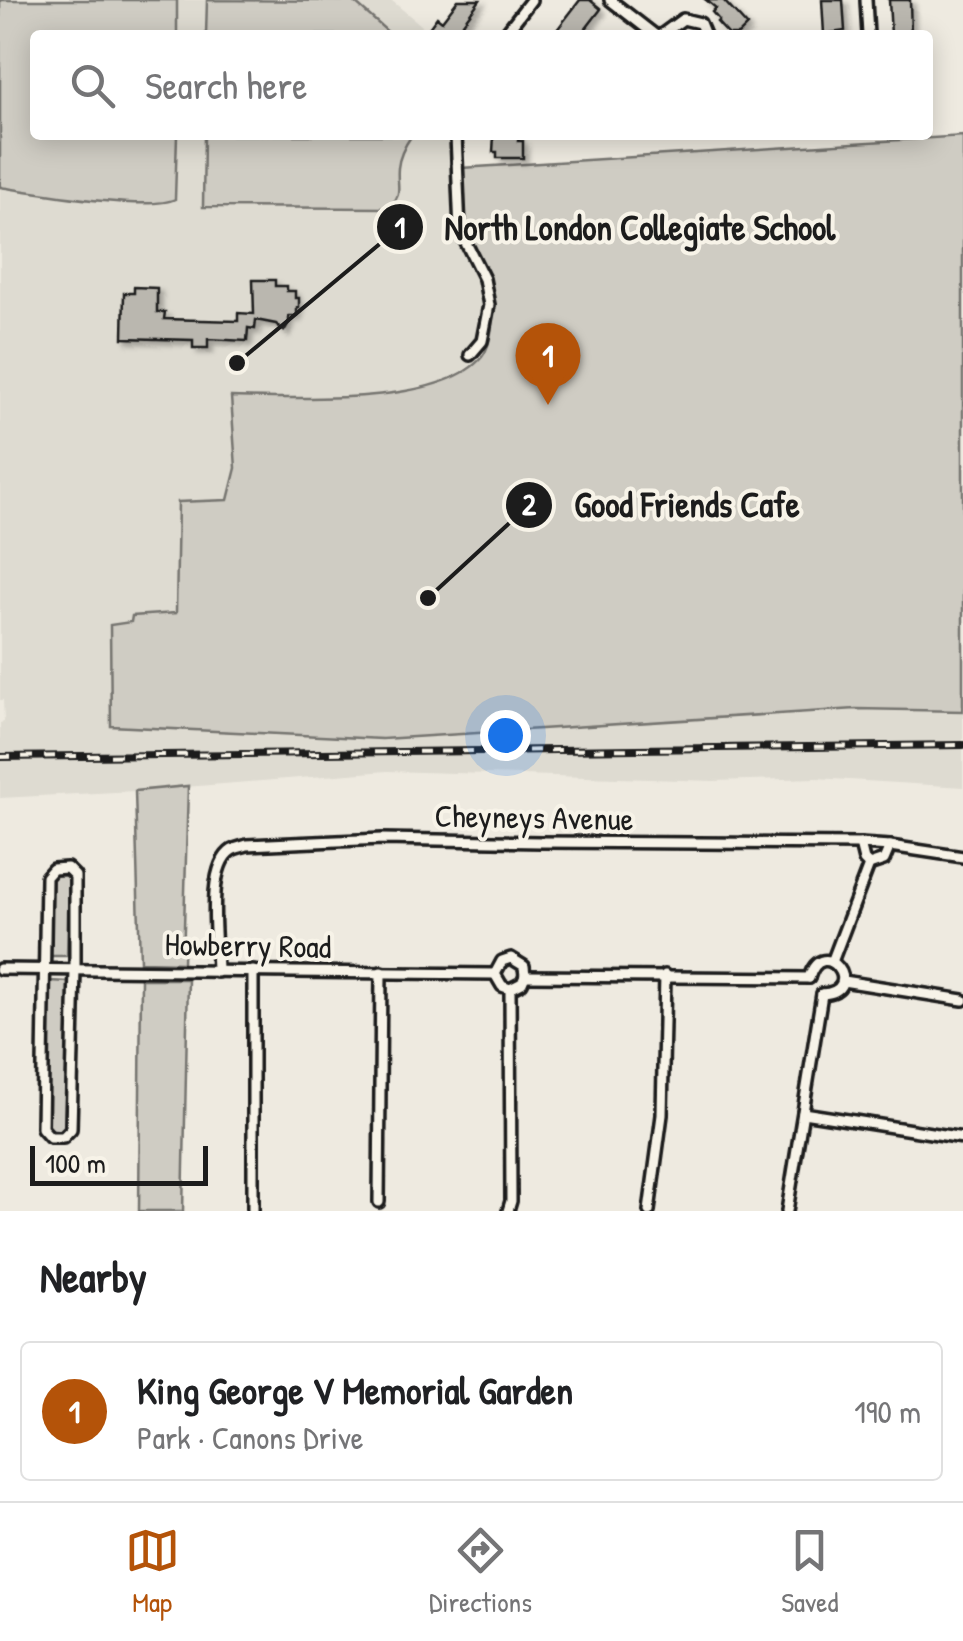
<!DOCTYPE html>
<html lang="en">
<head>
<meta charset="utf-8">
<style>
  :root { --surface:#fff; --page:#f2f2f2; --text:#202124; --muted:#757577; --line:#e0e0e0; --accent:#b45309 }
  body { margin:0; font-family:"Patrick Hand",sans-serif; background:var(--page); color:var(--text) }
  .scale { position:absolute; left:30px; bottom:25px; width:178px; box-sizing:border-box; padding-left:10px; border:5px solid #1c1c1c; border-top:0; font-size:28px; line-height:35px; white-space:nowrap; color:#1c1c1c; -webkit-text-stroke:8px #f7f3e8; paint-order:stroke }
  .you { position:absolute; left:505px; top:735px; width:35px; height:35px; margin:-25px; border:8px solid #fff; border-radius:50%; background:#1a73e8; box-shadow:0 0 0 15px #1a73e833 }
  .badge { display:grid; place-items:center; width:65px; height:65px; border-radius:50%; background:var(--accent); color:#fff; font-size:32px; font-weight:700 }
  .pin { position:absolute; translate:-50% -82px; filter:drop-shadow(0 2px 5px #0008) }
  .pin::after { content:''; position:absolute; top:52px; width:35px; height:30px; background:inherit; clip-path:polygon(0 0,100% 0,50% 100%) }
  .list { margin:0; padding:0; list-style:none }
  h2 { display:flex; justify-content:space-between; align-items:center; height:130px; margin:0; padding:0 40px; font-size:42px }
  h2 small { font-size:32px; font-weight:400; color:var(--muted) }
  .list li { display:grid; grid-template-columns:65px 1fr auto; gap:30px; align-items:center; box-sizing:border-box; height:140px; margin:0 20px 20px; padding:0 20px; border:2px solid var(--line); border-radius:10px }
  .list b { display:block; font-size:38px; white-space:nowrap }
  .list p { margin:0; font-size:32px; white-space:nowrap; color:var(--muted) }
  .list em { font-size:32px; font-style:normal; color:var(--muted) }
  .icon { flex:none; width:55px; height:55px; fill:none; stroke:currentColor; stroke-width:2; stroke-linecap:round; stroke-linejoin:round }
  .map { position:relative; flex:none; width:963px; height:1211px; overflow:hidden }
  .search { position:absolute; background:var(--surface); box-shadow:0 5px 25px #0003; left:30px; right:30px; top:30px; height:110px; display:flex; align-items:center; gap:25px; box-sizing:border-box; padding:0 35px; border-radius:10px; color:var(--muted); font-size:38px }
  .sheet { height:290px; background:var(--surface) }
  nav { display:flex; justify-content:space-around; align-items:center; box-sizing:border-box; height:140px; border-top:2px solid var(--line); background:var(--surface); font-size:28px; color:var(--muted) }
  nav a { display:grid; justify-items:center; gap:5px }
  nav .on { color:var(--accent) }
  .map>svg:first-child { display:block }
  .built { fill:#dedbd1 }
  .green { fill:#cfccc3; stroke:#767470; stroke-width:2.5 }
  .building { fill:#bab7af; stroke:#1c1c1c; stroke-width:2.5; filter:url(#shadow) }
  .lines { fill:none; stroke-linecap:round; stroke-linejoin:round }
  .street-casing { stroke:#1c1c1c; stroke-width:16 }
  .street { stroke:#f7f3e8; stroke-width:9 }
  .rail-casing { stroke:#1c1c1c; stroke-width:8 }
  .rail { stroke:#f7f3e8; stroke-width:4; stroke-dasharray:11; stroke-linecap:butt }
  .labels { text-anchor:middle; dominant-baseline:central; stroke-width:8; stroke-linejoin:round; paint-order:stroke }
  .street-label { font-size:32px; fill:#1c1c1c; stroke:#f7f3e8 }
  .leader { fill:none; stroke:#1c1c1c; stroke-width:4 }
  .callout-dot { fill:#1c1c1c; stroke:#f7f3e8; stroke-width:4 }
  .mark-label { font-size:30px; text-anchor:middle; font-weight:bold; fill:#fff }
  .callout-label { font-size:35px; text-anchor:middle; font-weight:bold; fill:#1c1c1c; stroke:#f7f3e8; stroke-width:8; stroke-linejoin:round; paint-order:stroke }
</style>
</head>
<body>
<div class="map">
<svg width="963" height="1211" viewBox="0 0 963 1211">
  <defs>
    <filter id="shadow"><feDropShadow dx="4.5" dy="4.5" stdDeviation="2.5" flood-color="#0004"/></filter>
  </defs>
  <rect width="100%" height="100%" fill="#eeeae0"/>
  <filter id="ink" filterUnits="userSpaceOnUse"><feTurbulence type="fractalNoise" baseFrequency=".01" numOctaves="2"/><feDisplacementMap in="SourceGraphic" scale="20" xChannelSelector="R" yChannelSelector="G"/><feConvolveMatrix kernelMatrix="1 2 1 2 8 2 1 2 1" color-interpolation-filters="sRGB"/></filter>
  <g filter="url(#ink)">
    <path class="built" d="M0,0H391L433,35H35V135H452L456,233L477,278L483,296L480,331L468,352L477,361L454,376L440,382L399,391L343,399L232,397L236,468L228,501L178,502L177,613L132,617L111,726L382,739L856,709L963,711V787L816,778L713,781L387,771L135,791L0,798V723L4,722L3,700H0Z"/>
    <g class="green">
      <path d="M0,0H177V35H35V135H177L175,199C150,212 33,192 0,187Z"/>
      <path d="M207,0L353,1L389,33V35H206Z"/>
      <path d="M204,135H412C405,145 399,156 398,168C396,186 405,197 386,208L203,207Z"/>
      <path d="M963,136V711L856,709L382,739L111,726L110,625L131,622L132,616L176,613L178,502L228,500L236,468L231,397C292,398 440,407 482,357C492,345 494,314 493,299C492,275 474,257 466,236C459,216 462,189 461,168Z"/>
      <path d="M188,786L183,963L140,962L135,791Z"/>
      <path d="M69,875L67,956H49L51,876Z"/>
      <path d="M141,979H188L183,1211H139Z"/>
      <path d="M49,981L69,982L64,1131L47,1129Z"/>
    </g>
    <g class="building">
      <path d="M458,0H480L454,35H438L429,28L437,17L442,21Z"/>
      <path d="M580,0H590L601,9L581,35H553Z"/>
      <path d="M706,0H723L747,26L738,35H729L717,22L719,20L712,12L716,8Z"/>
      <path d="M822,0H843L845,31L824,34Z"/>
      <path d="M889,0H910L911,35H891Z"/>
      <path d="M494,135H519L518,141H523V158H497V152H493Z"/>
      <path d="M253,280H275V286H287V291H295V298H299V308H297V316H289V323L284,331L276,324L256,320L255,329L248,328L247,341L208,339V348H193V340L123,338L124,293H134V287L157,288V312H165L164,319L238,321V313L254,314Z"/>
    </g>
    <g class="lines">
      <g class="street-casing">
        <g id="street">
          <path d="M610,0L655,35"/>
          <path d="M866,0L868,35"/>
          <path d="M504,35L531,0"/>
          <path d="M661,35L683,19L700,23L705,35"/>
          <path d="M456,135L460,231L484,279L489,305L482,341L470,355"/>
          <path d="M860,844L864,860L869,865L884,860L890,846"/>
          <path d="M67,868L75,876V969L71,1129L63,1137H50L42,1128L46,877L53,869Z"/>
          <path d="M832,962L869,865"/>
          <path d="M0,969L495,974"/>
          <path d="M253,971V1211"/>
          <path d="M217,972C217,942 205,867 232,850C237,847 242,847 247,845L382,839L541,842L860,844L890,846L963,857"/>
          <path d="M495,974L502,961L511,958L524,966L525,976"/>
          <path d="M495,974L502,986L510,989L522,983L525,976"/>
          <path d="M525,976L809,978"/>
          <path d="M809,978C823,932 869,991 822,994"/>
          <path d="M843,981L963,1000"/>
          <path d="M803,1113L963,1138"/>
          <path d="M379,1202L381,972"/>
          <path d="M508,1211L511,1201L510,989"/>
          <path d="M649,1211L662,1115L665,975"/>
          <path d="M787,1211L822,994"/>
        </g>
      </g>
      <use href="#street" class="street"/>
      <g class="rail-casing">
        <path id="rail" d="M0,757L963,745"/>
      </g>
      <use href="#rail" class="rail"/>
    </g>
  </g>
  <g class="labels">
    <g class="street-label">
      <text transform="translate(534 817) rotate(1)">Cheyneys Avenue</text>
      <text transform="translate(248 945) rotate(1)">Howberry Road</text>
    </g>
  </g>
  <path class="leader" d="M237 363L400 227M428 598L529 505"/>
  <g class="callout-dot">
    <circle cx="237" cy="363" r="10"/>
    <circle cx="428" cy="598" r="10"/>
    <circle cx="400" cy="227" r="25"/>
    <circle cx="529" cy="505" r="25"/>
  </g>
  <g class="mark-label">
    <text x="400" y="238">1</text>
    <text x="529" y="515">2</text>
  </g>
  <g class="callout-label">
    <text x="640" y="240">North London Collegiate School</text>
    <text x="687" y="517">Good Friends Cafe</text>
  </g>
</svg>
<div class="scale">100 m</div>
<div class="you"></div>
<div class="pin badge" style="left:548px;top:405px">1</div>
<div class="search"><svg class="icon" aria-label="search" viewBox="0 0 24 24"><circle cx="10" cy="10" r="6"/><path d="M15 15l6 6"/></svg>Search here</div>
</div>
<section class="sheet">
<h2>Nearby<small></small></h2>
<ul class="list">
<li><span class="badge">1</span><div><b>King George V Memorial Garden</b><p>Park · Canons Drive</p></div><em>190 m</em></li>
</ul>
</section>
<nav>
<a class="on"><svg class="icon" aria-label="map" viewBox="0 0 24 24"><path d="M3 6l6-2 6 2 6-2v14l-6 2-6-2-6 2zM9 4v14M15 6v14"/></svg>Map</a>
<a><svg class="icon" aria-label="directions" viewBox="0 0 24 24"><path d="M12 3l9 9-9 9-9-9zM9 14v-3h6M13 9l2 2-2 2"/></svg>Directions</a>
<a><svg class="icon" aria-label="saved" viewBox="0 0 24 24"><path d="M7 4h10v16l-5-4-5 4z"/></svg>Saved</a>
</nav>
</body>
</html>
